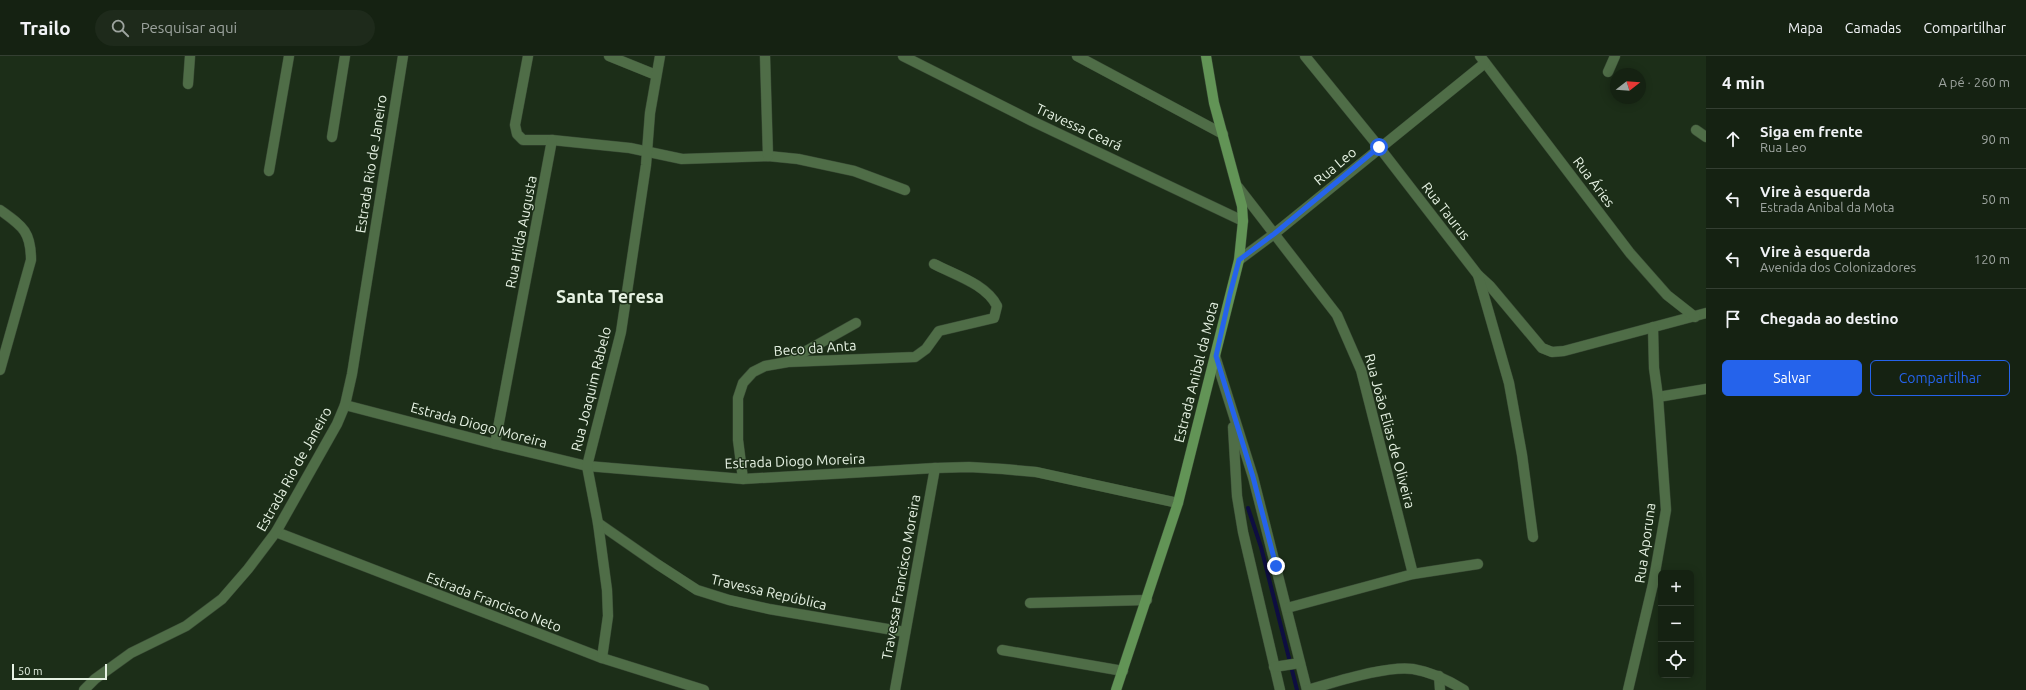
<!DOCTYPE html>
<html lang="pt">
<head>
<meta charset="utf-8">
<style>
  :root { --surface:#152212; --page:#1e2a1b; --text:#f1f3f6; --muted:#9da49f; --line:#343f32; --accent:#2563eb }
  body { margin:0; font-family:Ubuntu,sans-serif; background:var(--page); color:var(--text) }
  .controls { position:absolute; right:12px; bottom:12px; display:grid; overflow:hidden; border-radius:6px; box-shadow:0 2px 10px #0003 }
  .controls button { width:36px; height:36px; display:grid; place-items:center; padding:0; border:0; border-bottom:1px solid var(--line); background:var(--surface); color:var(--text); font:20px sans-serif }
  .compass { position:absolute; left:1610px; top:12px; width:36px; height:36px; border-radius:50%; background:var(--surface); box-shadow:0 2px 10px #0003; rotate:73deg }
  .scale { position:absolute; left:12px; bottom:10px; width:95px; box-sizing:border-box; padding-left:4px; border:2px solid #e6f2e3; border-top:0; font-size:11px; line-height:14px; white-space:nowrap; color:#e6f2e3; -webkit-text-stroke:3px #1c2e18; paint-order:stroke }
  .stop { position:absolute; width:12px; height:12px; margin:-9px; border:3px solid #2563eb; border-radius:50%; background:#fff }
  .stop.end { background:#2563eb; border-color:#fff; box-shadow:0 1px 4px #0008 }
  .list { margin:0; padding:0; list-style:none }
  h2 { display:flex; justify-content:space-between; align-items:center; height:52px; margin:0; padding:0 16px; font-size:17px }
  h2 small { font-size:13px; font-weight:400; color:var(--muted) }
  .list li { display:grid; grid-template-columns:26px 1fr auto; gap:12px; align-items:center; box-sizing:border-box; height:60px; padding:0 16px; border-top:1px solid var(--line) }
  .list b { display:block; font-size:15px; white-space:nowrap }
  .list p { margin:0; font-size:13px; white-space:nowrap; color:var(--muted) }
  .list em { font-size:13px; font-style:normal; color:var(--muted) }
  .actions { display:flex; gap:8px; padding:12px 16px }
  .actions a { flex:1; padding:9px 0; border:1px solid var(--accent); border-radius:6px; text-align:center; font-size:14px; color:var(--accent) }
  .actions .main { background:var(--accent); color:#fff }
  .icon { flex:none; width:22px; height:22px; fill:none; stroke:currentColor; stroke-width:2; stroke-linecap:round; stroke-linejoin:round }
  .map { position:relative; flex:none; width:1706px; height:634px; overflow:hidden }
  header { display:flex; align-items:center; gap:24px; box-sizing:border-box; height:56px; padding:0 20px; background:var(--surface); border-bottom:1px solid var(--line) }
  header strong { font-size:19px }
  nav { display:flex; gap:22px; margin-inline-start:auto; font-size:14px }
  .search { width:280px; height:36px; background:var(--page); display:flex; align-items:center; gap:10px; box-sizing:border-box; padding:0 14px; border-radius:22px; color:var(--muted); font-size:15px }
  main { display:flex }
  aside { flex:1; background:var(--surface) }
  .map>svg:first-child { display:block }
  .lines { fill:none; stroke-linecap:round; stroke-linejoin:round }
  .stream { stroke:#0e0e41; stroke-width:4 }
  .street-casing { stroke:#384934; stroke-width:11 }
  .secondary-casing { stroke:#384934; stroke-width:11 }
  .street { stroke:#4f6d47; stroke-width:10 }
  .secondary { stroke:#629456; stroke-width:10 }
  .route { stroke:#2563eb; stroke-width:5 }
  .labels { text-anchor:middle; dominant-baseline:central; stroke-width:3; stroke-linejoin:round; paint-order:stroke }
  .street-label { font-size:14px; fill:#e6f2e3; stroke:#1c2e18 }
  .district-label { font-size:18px; font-weight:bold; fill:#e6f2e3; stroke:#1c2e18 }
</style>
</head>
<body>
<header>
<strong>Trailo</strong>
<div class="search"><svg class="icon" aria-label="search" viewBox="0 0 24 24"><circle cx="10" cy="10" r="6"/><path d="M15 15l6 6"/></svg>Pesquisar aqui</div>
<nav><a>Mapa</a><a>Camadas</a><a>Compartilhar</a></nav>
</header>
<main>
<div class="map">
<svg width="1706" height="634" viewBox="0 0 1706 634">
  <rect width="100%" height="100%" fill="#1c2e18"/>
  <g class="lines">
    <path class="stream" d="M1248,452L1261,491L1297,634"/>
    <g class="street-casing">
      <g id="street">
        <path d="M528,0L515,69L517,78L523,84H552L630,92L682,103L768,100L798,103L854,115L905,134"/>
        <path d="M609,0L656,19"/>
        <path d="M765,0L768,100"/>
        <path d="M903,0L1032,65L1243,165"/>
        <path d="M1077,0L1223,78"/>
        <path d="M1305,0L1379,91L1478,219L1490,230L1542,292L1552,296L1564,295L1706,257"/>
        <path d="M1480,0L1630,197L1667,239L1695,261"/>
        <path d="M1608,16L1615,0"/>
        <path d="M188,28L190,0"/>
        <path d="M1696,74L1706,81"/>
        <path d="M332,81L345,0"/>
        <path d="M269,115L289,0"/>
        <path d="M1238,131L1337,259L1361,314L1413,518"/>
        <path d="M0,154C22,170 31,175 31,204L0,314"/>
        <path d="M1239,204L1274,178L1485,7"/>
        <path d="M1478,219L1509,327L1522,399L1533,481"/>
        <path d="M1215,300L1253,421L1307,634"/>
        <path d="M790,304L856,267"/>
        <path d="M1658,341L1706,333"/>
        <path d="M345,349L495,388L587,410L743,423L935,412L969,411L1003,413L1036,416L1178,447"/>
        <path d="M1233,371L1237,440L1243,476L1280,634"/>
        <path d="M495,388L552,84"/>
        <path d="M743,423L738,384V342L743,327L753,316L765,310L788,306L915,301L926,293L939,275L994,262L997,250C986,228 955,219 934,208"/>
        <path d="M598,467L657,508L697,534L729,544L769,553L905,576"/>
        <path d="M276,476L602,602L704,634"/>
        <path d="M1030,547L1147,544"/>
        <path d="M1287,552L1413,518L1478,508"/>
        <path d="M1002,594L1123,615"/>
        <path d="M602,602L608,560L607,534L598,467L587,410L621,276L646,109L650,57L660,0"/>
        <path d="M1274,611L1300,607"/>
        <path d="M1439,620L1440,634"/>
        <path d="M84,634L95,623L131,597L186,570L222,543L248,513L276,476L337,368L345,349L352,318L403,0"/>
        <path d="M895,634L935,412"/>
        <path d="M1307,634C1333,627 1387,609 1413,613C1431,616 1448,624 1464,634"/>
        <path d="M1628,634L1653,528L1666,454L1658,341L1654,312L1653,271"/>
      </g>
    </g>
    <g class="secondary-casing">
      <path id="secondary" d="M1116,634L1178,447L1239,204L1243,165L1242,150L1214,47L1206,0"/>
    </g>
    <use href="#street" class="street"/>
    <use href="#secondary" class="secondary"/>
  </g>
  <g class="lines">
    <path class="route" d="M1276,510L1253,421L1216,300L1230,238L1239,204L1274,178L1379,91"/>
  </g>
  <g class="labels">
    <g class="street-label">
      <text transform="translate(1079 71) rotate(25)">Travessa Ceará</text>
      <text transform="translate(371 108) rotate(-81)">Estrada Rio de Janeiro</text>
      <text transform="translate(1335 110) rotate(-40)">Rua Leo</text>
      <text transform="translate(1594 126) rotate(53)">Rua Áries</text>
      <text transform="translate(1446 155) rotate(52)">Rua Taurus</text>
      <text transform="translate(521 176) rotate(-79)">Rua Hilda Augusta</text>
      <text transform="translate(815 292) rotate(-4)">Beco da Anta</text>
      <text transform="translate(1196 316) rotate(-76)">Estrada Anibal da Mota</text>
      <text transform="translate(591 333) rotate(-76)">Rua Joaquim Rabelo</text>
      <text transform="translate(479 369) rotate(15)">Estrada Diogo Moreira</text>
      <text transform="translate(1390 375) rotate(75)">Rua Joāo Elias de Oliveira</text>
      <text transform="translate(795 405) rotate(-2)">Estrada Diogo Moreira</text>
      <text transform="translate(294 413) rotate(-61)">Estrada Rio de Janeiro</text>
      <text transform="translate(1645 487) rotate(-82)">Rua Aporuna</text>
      <text transform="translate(901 521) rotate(-80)">Travessa Francisco Moreira</text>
      <text transform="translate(769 536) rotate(13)">Travessa República</text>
      <text transform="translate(494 546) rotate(21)">Estrada Francisco Neto</text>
    </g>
    <g class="district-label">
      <text x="610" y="240">Santa Teresa</text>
    </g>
  </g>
</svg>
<div class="controls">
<button>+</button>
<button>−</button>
<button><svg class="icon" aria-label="locate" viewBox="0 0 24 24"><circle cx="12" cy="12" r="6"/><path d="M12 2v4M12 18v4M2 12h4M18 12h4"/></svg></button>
</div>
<svg class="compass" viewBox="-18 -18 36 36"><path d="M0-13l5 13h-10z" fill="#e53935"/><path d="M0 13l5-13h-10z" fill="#9da49f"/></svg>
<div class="scale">50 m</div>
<div class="stop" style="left:1379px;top:91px"></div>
<div class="stop end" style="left:1276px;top:510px"></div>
</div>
<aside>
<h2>4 min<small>A pé · 260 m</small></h2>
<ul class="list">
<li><svg class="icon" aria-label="ahead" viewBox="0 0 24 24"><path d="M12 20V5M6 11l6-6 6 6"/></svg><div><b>Siga em frente</b><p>Rua Leo</p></div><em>90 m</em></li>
<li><svg class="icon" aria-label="left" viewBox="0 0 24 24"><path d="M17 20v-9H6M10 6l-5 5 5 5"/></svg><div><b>Vire à esquerda</b><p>Estrada Anibal da Mota</p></div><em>50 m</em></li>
<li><svg class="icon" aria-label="left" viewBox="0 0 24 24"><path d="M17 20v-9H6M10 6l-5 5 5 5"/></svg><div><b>Vire à esquerda</b><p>Avenida dos Colonizadores</p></div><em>120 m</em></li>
<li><svg class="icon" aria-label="arrive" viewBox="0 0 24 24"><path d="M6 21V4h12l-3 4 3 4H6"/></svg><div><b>Chegada ao destino</b></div></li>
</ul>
<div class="actions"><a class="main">Salvar</a><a>Compartilhar</a></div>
</aside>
</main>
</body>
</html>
